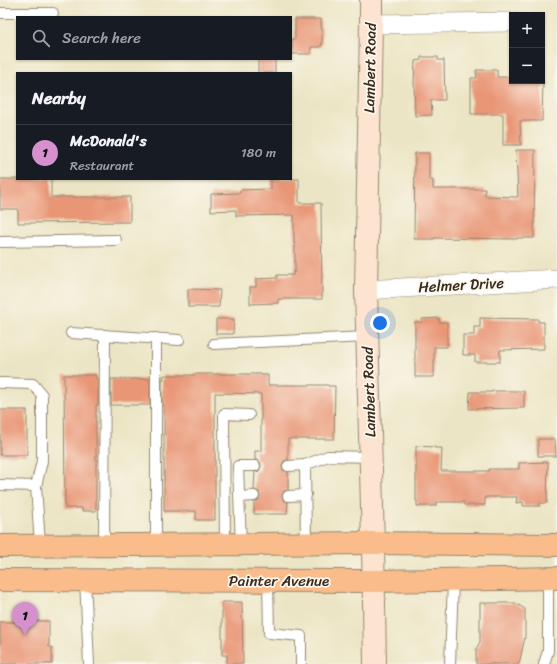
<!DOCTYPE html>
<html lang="en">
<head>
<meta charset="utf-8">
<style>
  :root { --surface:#171b24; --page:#20242c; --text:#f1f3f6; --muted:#9ea1a6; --line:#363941; --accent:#d690ce }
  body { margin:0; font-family:Sriracha,sans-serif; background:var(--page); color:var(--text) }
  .controls { position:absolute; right:12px; top:12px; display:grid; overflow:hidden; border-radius:0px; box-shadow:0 1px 3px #0004 }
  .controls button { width:36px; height:36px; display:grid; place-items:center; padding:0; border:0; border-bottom:1px solid var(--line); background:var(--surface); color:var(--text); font:20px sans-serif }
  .you { position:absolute; left:380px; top:323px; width:14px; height:14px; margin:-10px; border:3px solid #fff; border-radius:50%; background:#1a73e8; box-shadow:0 0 0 6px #1a73e833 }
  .badge { display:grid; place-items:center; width:26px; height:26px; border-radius:50%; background:var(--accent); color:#111; font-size:13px; font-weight:700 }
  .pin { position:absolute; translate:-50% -33px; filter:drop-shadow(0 1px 2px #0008) }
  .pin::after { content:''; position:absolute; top:21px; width:14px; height:12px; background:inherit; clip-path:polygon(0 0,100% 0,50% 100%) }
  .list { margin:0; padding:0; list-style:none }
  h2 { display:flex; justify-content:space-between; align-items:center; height:52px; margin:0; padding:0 16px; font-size:17px }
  h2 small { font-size:13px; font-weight:400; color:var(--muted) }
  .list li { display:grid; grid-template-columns:26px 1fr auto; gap:12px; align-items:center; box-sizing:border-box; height:56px; padding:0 16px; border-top:1px solid var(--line) }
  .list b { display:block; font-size:15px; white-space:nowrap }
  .list p { margin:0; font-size:13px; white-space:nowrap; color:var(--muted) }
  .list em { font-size:13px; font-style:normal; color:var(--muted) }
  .icon { flex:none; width:22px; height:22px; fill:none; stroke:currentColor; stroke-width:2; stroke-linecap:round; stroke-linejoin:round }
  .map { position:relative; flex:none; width:557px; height:664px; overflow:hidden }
  .search { position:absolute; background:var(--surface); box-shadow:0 1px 3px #0004; left:16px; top:16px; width:276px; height:44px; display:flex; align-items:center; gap:10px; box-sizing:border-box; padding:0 14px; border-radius:0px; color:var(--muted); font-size:15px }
  .panel { position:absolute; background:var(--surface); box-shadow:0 1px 3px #0004; left:16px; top:72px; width:276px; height:108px; border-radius:0px }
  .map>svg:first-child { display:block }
  .building { fill:#e99676 }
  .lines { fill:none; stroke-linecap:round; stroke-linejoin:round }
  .lane-casing { stroke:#948872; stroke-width:12 }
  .street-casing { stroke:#948872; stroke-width:20 }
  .secondary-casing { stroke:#948872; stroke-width:24 }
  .primary-casing { stroke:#948872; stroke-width:24 }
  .lane { stroke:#fff; stroke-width:10 }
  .street { stroke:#fff; stroke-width:19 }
  .secondary { stroke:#fde4d0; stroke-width:22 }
  .primary { stroke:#f9bc8a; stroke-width:22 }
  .labels { text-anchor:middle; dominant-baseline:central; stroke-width:3.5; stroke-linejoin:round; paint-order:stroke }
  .street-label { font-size:15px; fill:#3b2a1e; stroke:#fbf7ec }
</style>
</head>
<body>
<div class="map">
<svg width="557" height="664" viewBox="0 0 557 664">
  <rect width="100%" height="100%" fill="#fbf7ec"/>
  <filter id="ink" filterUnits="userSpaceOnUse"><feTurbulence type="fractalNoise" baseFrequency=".025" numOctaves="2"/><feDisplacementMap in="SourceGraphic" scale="8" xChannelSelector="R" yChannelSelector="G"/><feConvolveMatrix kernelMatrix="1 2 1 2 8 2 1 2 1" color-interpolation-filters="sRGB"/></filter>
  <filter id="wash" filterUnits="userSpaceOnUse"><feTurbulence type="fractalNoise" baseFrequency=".012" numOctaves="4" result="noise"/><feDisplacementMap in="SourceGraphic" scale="16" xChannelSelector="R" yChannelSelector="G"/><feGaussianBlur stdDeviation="0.9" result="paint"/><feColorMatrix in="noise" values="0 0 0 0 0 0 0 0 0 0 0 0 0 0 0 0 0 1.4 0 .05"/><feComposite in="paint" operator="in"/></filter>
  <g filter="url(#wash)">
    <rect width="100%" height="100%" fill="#ece5c5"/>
    <g id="blocks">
      <g class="building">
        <path d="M295,19H321V28H322V45H321V47H311V54H292V39H295Z"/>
        <path d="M421,57H438V60H444L445,100H431L432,115L415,116L414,82L415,61L421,60Z"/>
        <rect x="258" y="59" width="17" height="14"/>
        <path d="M476,70H497V77H512V81H543L542,121H520L521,145H503V114H471V78H477Z"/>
        <path d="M516,150H535L534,238H517V239L434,238V239H414L415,153H429V180H433V189H485V196L518,197Z"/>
        <path d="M0,179H51V197H130V222L18,223V209H0Z"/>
        <path d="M271,179H299V203H321L322,299H278V303L250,304V287H256V279L277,278V275H293V272H295V243H294V215L236,216V210L211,211V194L240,193V190L271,189Z"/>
        <path d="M188,289L220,290L219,307H188Z"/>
        <path d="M439,318V322H447V347H434V377H415V322H422V319Z"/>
        <path d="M480,318L538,319V322H544V349L500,350V362H475V355H463V335H474V327H480Z"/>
        <path d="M216,319H234L233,334H216Z"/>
        <path d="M194,374H261V375H268V385H328V386H335L334,439H288V460L284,461L282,466L283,470L288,472V490L284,491L282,496L283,500L288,502L287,514H254V502L258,501L260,496L259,492L254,490L255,472L259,471L261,466L260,462L258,460H255V451H261V394L215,393V520H196V511H164V405H162V379H164L163,376L166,375H194Z"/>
        <path d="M64,375H96V379H98V405H96V511H82V508H65Z"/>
        <rect x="111" y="379" width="39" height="26"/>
        <path d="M492,391H524V408L469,409L470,392H492Z"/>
        <rect x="0" y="410" width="27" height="45"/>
        <path d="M538,439H555L556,456H538Z"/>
        <path d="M416,446L435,447V448H442L441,471H489V469H519V463L548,462L547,503H540V506H523V502L516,503L517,497H485V505H464V502H436V506H417V501H416Z"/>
        <path d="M222,602H242L243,664H227V655H222Z"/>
        <path d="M480,603H515L525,609V637L519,664H476V649L480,642Z"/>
        <path d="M30,621H49V647H52V664H0V622H30Z"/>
      </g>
    </g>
  </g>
  <g filter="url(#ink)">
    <use href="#blocks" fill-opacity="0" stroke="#948872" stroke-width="1"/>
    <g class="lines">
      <g class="lane-casing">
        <g id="lane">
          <path d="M0,13H53"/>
          <path d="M0,242L116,240"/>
          <path d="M71,333L179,340"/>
          <path d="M214,344L367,337"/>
          <path d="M0,383L33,384L42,395V461L36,486L40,545"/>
          <path d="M305,465L328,456L371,457"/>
          <path d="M288,466L305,465L306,544"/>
          <path d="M0,485L36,486"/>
          <path d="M288,496L306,495"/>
          <path d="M240,497L254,496"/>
          <path d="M104,545L105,335"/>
          <path d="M156,545V338"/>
          <path d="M225,545L224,414L249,415"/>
          <path d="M241,545L238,466H255"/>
          <path d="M85,579L89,664"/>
          <path d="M268,580L269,633L301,636V664"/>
          <path d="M450,664L453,580"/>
          <path d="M544,664L548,651V578"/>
        </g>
      </g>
      <g class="street-casing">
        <g id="street">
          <path d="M371,24L512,22"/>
          <path d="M366,290L557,279"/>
        </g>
      </g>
      <g class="secondary-casing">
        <path id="secondary" d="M371,0V24L366,290L373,543L375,664"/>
      </g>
      <g class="primary-casing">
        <g id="primary">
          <path d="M0,546L373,543L557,545"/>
          <path d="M0,580L373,581L557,578"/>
        </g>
      </g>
      <use href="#lane" class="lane"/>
      <use href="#street" class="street"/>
      <use href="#secondary" class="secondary"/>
      <use href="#primary" class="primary"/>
    </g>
  </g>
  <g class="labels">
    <g class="street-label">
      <text transform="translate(370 68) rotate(-89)">Lambert Road</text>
      <text transform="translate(461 285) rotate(-3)">Helmer Drive</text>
      <text transform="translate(369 392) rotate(-92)">Lambert Road</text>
      <text x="279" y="581">Painter Avenue</text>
    </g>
  </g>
</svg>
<div class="controls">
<button>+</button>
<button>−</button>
</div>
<div class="you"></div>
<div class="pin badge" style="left:25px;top:635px">1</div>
<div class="search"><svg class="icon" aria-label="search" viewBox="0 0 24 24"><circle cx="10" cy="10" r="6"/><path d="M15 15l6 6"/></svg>Search here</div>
<section class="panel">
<h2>Nearby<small></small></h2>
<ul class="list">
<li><span class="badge">1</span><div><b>McDonald's</b><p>Restaurant</p></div><em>180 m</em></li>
</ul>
</section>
</div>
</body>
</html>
